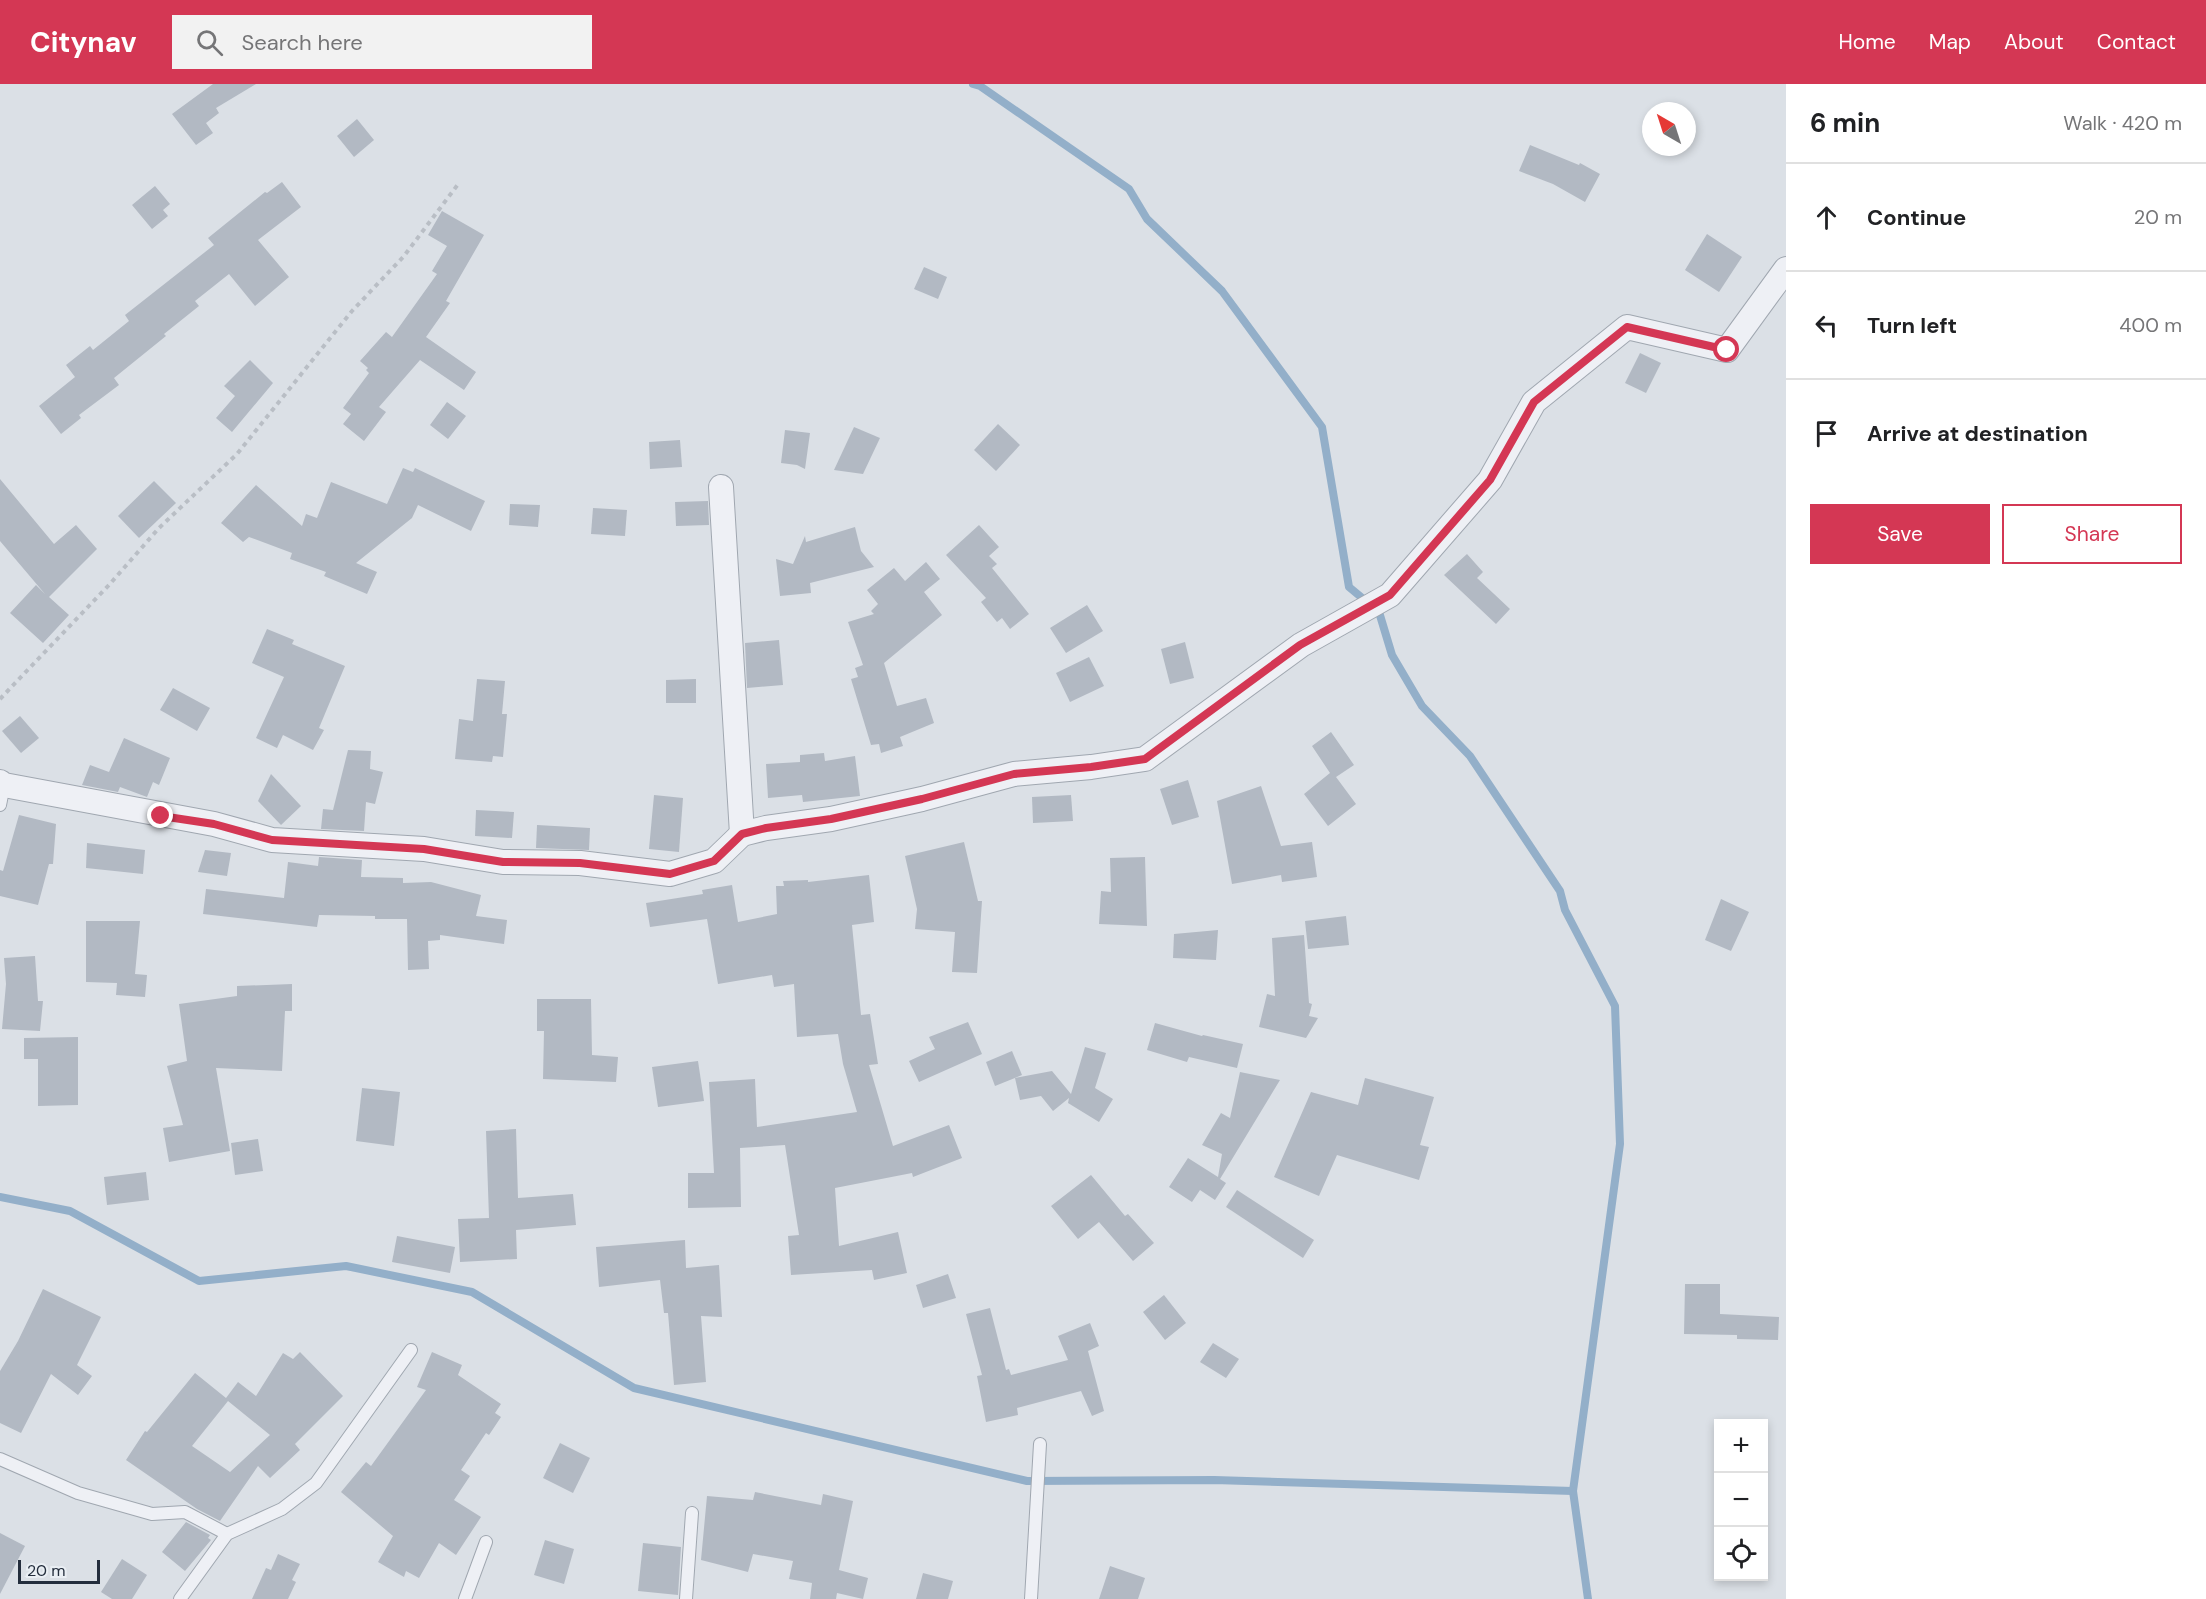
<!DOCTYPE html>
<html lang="en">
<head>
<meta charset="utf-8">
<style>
  :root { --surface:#fff; --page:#f2f2f2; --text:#202124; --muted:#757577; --line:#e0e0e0; --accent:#d43754 }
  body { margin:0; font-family:"DM Sans",sans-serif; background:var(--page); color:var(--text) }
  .controls { position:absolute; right:18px; bottom:18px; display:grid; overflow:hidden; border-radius:0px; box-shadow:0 3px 9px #0003 }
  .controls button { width:54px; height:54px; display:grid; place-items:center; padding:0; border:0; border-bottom:2px solid var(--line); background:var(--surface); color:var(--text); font:30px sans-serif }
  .compass { position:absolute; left:1642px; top:18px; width:54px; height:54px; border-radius:50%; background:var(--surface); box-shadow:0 3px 9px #0003; rotate:321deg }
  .scale { position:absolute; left:18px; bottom:15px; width:82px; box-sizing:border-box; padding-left:6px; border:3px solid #242e3d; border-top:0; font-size:16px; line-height:21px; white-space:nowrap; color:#242e3d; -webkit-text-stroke:4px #eaeff4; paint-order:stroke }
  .stop { position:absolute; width:18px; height:18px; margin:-14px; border:4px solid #d43754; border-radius:50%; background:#fff }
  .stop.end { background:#d43754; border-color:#fff; box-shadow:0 2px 6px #0008 }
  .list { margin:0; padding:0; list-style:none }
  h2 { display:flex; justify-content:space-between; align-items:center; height:78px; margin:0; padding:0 24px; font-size:26px }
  h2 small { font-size:20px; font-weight:400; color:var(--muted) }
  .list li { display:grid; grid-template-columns:39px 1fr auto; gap:18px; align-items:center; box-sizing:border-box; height:108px; padding:0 24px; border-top:2px solid var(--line) }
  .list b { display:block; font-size:22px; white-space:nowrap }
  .list em { font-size:20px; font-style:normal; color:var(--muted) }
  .actions { display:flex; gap:12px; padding:18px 24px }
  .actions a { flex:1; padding:14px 0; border:2px solid var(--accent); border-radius:0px; text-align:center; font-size:21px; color:var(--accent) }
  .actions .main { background:var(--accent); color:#fff }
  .icon { flex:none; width:33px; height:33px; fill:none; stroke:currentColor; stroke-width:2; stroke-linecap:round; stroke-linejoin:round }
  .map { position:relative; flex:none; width:1786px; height:1515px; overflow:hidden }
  header { display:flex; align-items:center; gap:36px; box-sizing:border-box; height:84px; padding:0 30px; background:var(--accent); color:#fff }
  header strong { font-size:28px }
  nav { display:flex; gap:33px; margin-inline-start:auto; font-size:21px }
  .search { width:420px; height:54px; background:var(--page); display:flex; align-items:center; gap:15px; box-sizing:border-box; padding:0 21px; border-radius:0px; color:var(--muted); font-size:22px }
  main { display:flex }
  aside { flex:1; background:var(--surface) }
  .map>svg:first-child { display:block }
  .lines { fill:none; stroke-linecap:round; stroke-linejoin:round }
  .stream { stroke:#93afc9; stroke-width:8 }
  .building { fill:#b2b9c3; fill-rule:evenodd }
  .service-casing { stroke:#a0a7b0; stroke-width:14 }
  .minor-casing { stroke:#a0a7b0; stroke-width:26 }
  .path { stroke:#b9bec5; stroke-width:4; stroke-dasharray:4.5 4.5; stroke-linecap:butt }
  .service { stroke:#eef0f5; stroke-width:12 }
  .minor { stroke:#eef0f5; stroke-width:24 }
  .route { stroke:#d43754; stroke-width:8 }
</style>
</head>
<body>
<header>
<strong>Citynav</strong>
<div class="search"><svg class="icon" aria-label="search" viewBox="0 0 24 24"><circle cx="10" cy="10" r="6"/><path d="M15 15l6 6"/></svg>Search here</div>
<nav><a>Home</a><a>Map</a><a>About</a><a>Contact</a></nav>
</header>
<main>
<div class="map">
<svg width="1786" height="1515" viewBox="0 0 1786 1515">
  <rect width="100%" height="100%" fill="#dbe0e6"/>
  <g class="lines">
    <g class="stream">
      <path d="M973,0L980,2L1129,105L1147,135L1222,207L1322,343L1349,503L1379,528L1392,571L1422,622L1470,672L1560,807L1565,826L1615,922L1620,1060L1573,1407L1588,1515"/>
      <path d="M0,1113L70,1127L199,1197L346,1182L472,1208L634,1304L1027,1397L1214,1396L1573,1407"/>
    </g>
  </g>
  <g class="building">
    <path d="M213,0H256L216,24L219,29L206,39L213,49L196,61L172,30Z"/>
    <path d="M357,35L374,56L354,73L337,52Z"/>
    <path d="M1530,61L1579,81L1580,79L1600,90L1585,118L1553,100L1519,87Z"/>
    <path d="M282,98L301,123L258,156L289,193L255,222L229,190L195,217L199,222L164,250L166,252L114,294L119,301L79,331L81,334L61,350L39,322L75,293L66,281L90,262L93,266L129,237L125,231L214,161L208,154L265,108L267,109Z"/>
    <path d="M155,102L170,120L163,126L168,132L152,145L132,121Z"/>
    <path d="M442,127L484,151L446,217L450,219L426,253L476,288L464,306L420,276L379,323L386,328L364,357L343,340L351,330L343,324L369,289L366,286L368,284L360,277L386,248L392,253L437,190L432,187L447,162L428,151Z"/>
    <path d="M1707,150L1742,173L1719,208L1685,186Z"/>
    <path d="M924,183L947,193L938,215L914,205Z"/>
    <path d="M1640,269L1661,279L1646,309L1625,299Z"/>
    <path d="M250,276L273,299L232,348L216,334L235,312L224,302Z"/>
    <path d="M447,318L466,332L448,355L430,341Z"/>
    <path d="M998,340L1020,361L996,387L974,366Z"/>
    <path d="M854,343L880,354L863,390L834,386Z"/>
    <path d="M785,346L810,349L805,385L797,381L781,379Z"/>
    <path d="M680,356L682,383L650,385L649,358Z"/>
    <path d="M403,384L413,388L415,384L485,417L471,447L418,421L412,434L356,479L377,488L367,510L324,492L326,488L290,475L292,469L249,453L243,458L221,439L256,401L302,442L306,430L317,434L331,398L387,420Z"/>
    <path d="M0,395L54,460L76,441L97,465L49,513L69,531L43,559L10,529L36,501L45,510L0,457Z"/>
    <path d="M154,397L176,419L139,454L118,432Z"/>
    <path d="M708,417L709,441L676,442L675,418Z"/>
    <path d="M510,420L540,421L538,443L509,441Z"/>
    <path d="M593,424L627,426L625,452L591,450Z"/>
    <path d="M979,441L999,463L989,472L997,480L992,484L1029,530L1010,545L1002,534L997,538L981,518L986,514L946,471Z"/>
    <path d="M855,443L861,467L874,483L810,499L811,509L780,512L776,475L793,480L805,452L806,458Z"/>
    <path d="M1467,470L1483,488L1477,494L1510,525L1496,540L1444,491Z"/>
    <path d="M926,478L940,495L924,508L942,531L884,579L897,622L926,614L934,639L900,653L903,662L881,669L879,660L871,661L851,595L858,593L855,584L863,581L848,538L874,530L871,527L878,520L867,506L894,484L905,497Z"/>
    <path d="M1087,521L1103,547L1066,569L1050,544Z"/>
    <path d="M267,545L294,556L292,560L345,582L319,644L324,646L313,666L283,651L277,664L256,654L284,593L252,579Z"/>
    <path d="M779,556L783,601L747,604L745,559Z"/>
    <path d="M1185,558L1194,594L1170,600L1161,565Z"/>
    <path d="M1089,573L1104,602L1070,618L1056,589Z"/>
    <path d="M477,595L505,597L502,630H507L503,673L493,672L492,678L455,675L459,635L473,637Z"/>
    <path d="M696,595V619H666V596Z"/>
    <path d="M173,604L210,624L197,647L160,626Z"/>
    <path d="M20,632L39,654L21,669L2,647Z"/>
    <path d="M1331,648L1354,681L1336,693L1356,720L1328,742L1304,710L1330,689L1312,662Z"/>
    <path d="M124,654L170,674L159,701L153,698L147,713L120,703L118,708L82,701L90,681L109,688Z"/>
    <path d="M348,666L371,667L370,685L383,688L375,720L366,718L364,747L321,745L323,725L333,726Z"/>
    <path d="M824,669L825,677L855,672L860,712L803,718L802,711L768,714L766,680L800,678V671Z"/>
    <path d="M271,690L301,722L281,741L258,717Z"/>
    <path d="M1188,696L1199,733L1172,741L1160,705Z"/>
    <path d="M1261,702L1281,762L1312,758L1317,793L1282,798L1281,791L1232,800L1217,717Z"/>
    <path d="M654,711L683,714L679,768L649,765Z"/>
    <path d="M1071,711L1073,737L1033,739L1032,713Z"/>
    <path d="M476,726L514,728L512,754L475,752Z"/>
    <path d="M19,731L56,740L53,780H49L38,821L0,812V786L3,787Z"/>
    <path d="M537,741L590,744L589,766L536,764Z"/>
    <path d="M964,758L978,817H982L977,889L952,888L955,848L915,845L917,825L905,772Z"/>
    <path d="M87,759L145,766L143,790L86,784Z"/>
    <path d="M205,766L231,769L227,792L198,788Z"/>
    <path d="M319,773L362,776L361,793L403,794V799L431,798L481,811L476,832L507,836L504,860L440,851V856L428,857L429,885L408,886L407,835H375V832L319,831L317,843L203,830L206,805L284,814L288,778L318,782Z"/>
    <path d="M1145,773L1147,842L1099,840L1101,807L1111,808L1110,774Z"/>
    <path d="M869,791L874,838L852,841L861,931L870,930L878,980L869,981L893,1062L949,1041L962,1074L913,1093L912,1089L835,1104L839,1162L898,1148L907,1189L874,1196L872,1186L791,1191L788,1152L799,1151L785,1061L740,1064L741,1123L688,1124V1089H714L709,998L755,995L757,1043L857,1028L843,980L838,950L797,953L794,900L774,903L772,891L718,900L707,835L650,843L646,819L703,810L702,806L732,801L738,838L777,830L776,802H784L783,797L808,796V798Z"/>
    <path d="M1721,815L1749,828L1731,867L1705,856Z"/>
    <path d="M1346,832L1349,861L1308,865L1305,837Z"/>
    <path d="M86,837H140L135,890L147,891L145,913L116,911L117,899L86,898Z"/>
    <path d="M1218,846L1216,876L1173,874L1174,850Z"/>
    <path d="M1304,851L1309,919L1312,920L1309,932L1318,934L1306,954L1259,943L1267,910L1275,912L1272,854Z"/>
    <path d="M35,872L38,917H43L40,947L2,945L6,900L4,874Z"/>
    <path d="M292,900V927H285L282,987L216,984L230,1067L169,1078L163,1044L183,1041L167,982L187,977L179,920L237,912V902Z"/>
    <path d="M537,915H591L592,971L618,973L616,998L543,995L544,947H537Z"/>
    <path d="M968,938L982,970L919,998L909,977L935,965L929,953Z"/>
    <path d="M1155,939L1202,952L1203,951L1243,960L1237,984L1189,973L1187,978L1147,966Z"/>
    <path d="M78,953V1021L38,1022V975H24V954Z"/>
    <path d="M1085,963L1106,969L1095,1004L1113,1015L1099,1038L1068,1019L1069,1014L1053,1027L1041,1012L1020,1016L1015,994L1052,987L1071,1010Z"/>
    <path d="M1012,967L1022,991L995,1002L986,978Z"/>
    <path d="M698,977L704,1017L658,1023L652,983Z"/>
    <path d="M1240,988L1280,996L1220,1095L1226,1099L1215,1116L1200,1106L1192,1118L1169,1103L1188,1074L1218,1093L1222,1070L1202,1061L1221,1029L1230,1034Z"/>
    <path d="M1365,994L1434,1013L1420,1061L1429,1063L1419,1096L1337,1071L1319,1112L1274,1093L1311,1008L1358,1021Z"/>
    <path d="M362,1004L400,1008L394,1062L356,1057Z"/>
    <path d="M516,1045L518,1114L573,1110L576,1141L516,1146L517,1175L460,1178L458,1135L489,1134L486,1047Z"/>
    <path d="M258,1055L263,1087L235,1091L231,1059Z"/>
    <path d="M146,1088L149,1116L107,1121L104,1093Z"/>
    <path d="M1091,1091L1125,1132L1128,1130L1154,1159L1133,1177L1099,1138L1078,1155L1051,1122Z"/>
    <path d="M1237,1106L1314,1156L1303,1174L1226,1123Z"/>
    <path d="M397,1152L455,1163L450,1189L392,1178Z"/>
    <path d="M685,1156L686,1184L719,1181L722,1233L701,1232L706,1298L674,1301L668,1229H664L660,1196L599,1203L596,1163Z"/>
    <path d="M948,1190L956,1214L923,1224L916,1201Z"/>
    <path d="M1685,1200H1720V1230L1779,1233L1778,1256L1737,1255V1251L1684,1250Z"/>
    <path d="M43,1205L101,1233L77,1281L92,1292L78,1311L51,1290L21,1349L0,1339V1287L18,1257Z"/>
    <path d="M1164,1211L1186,1239L1165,1256L1143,1228Z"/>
    <path d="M990,1224L1006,1286L1009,1285L1011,1291L1068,1276L1058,1252L1090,1239L1099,1262L1088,1267L1104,1327L1092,1332L1081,1307L1017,1324L1018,1331L986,1338L977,1292L982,1291L966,1230Z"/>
    <path d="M1213,1259L1239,1275L1226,1294L1200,1278Z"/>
    <path d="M300,1268L343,1312L295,1360L300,1366L270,1394L258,1382L220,1437L197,1425L126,1376L145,1347L147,1348L195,1289L226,1314L238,1298L256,1312L283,1269L293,1275ZM228,1317L270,1351L230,1388L192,1362Z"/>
    <path d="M432,1268L462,1281L458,1291L501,1320L495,1329L501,1333L489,1351L486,1349L461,1386L470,1392L454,1416L481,1433L456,1471L439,1459L419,1494L406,1487L404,1493L378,1478L393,1452L341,1408L366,1378L371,1382L426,1306L417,1303Z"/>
    <path d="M560,1359L590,1374L573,1409L543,1394Z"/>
    <path d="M755,1408L821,1421L823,1410L853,1417L839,1486L868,1494L863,1515L837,1509L836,1515H810L812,1499L789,1495L793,1477L753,1470L748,1488L701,1476L707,1412L753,1416Z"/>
    <path d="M186,1438L210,1451L208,1454L211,1456L185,1487L162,1468Z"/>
    <path d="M0,1449L25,1462L0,1510Z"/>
    <path d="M545,1456L574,1465L564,1500L534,1491Z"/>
    <path d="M643,1459L681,1463L678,1511L638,1507Z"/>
    <path d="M278,1470L300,1480L292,1496L296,1498L288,1515H252L266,1484L271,1486Z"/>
    <path d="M122,1475L147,1491L132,1515H112L101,1508Z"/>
    <path d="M1110,1482L1145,1494L1138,1515H1099Z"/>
    <path d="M923,1489L953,1497L948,1515H916Z"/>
  </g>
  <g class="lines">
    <g class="service-casing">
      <g id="service">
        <path d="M0,721L4,701"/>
        <path d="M0,1375L78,1409L152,1430L185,1428L227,1450"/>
        <path d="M180,1515L227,1450L282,1425L316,1399L411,1266"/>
        <path d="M465,1515L486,1458"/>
        <path d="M686,1515L692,1429"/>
        <path d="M1031,1515L1040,1360"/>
      </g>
    </g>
    <g class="minor-casing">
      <g id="minor">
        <path d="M721,403L742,750"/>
        <path d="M0,698L4,701L214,740L272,756L424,765L503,778L580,779L670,790L714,777L742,750L766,744L831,735L922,715L1014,690L1091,683L1145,675L1301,561L1390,511L1490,396L1534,318L1627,243L1727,266L1786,185"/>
      </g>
    </g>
    <path class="path" d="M0,615L109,501L159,444L237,370L352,227L404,172L459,99"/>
    <use href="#service" class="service"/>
    <use href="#minor" class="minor"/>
  </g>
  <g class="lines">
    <path class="route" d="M161,732L214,740L272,756L424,765L503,778L580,779L670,790L714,777L742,750L766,744L831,735L922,715L1014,690L1091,683L1145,675L1300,561L1390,511L1490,396L1534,318L1627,243L1727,266"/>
  </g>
</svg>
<div class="controls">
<button>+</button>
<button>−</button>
<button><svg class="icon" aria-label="locate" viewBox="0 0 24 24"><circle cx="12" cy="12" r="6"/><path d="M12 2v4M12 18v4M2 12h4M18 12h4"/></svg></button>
</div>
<svg class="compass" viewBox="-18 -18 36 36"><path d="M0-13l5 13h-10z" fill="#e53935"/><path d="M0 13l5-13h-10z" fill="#757577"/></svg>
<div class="scale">20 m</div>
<div class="stop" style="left:1727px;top:266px"></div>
<div class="stop end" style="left:161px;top:732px"></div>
</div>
<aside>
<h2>6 min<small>Walk · 420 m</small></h2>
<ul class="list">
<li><svg class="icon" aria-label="ahead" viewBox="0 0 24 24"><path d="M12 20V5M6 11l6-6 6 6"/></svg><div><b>Continue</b></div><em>20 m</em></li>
<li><svg class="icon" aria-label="left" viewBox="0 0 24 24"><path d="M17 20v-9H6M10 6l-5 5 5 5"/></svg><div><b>Turn left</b></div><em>400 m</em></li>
<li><svg class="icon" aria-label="arrive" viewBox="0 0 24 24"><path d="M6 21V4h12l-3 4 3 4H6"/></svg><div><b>Arrive at destination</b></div></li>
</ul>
<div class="actions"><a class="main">Save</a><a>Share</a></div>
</aside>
</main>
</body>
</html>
